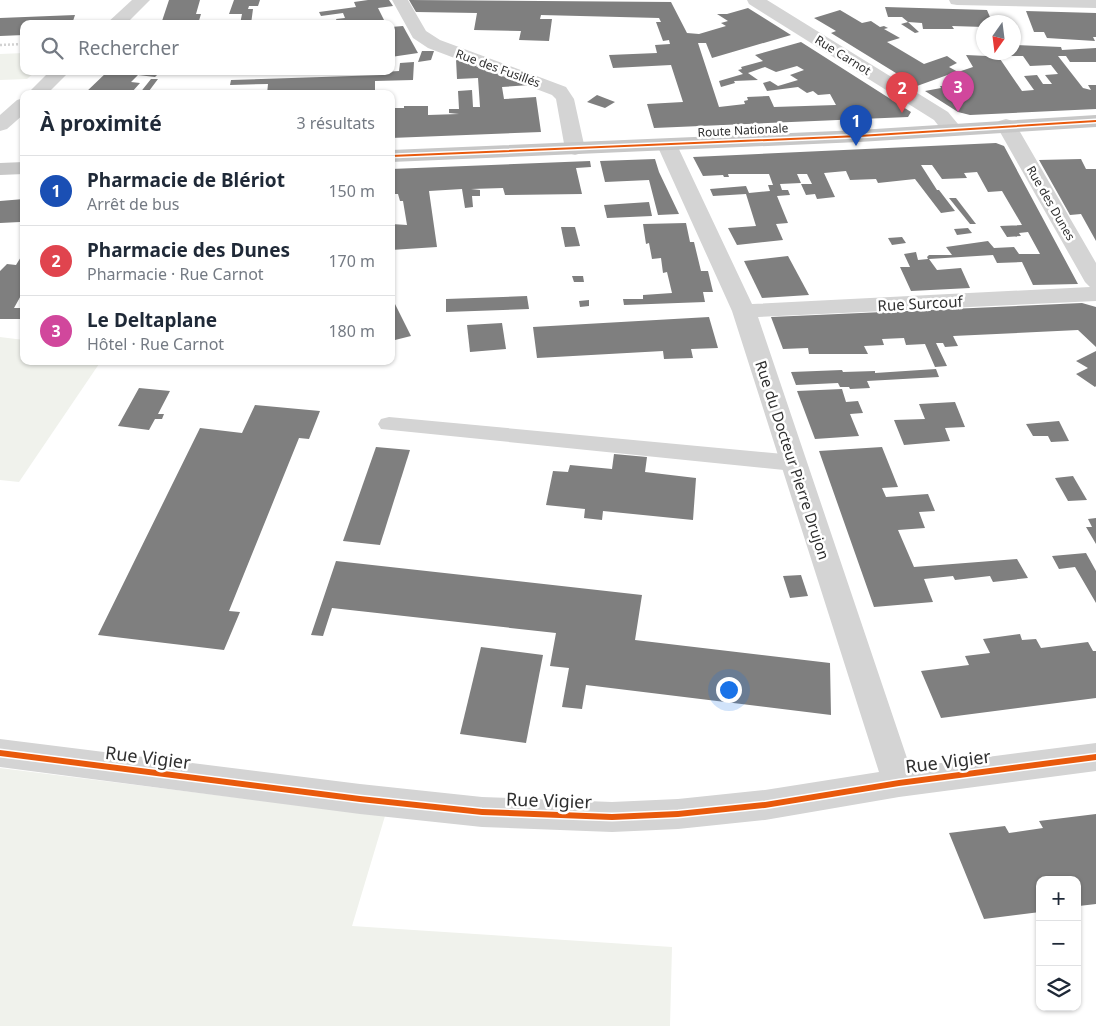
<!DOCTYPE html>
<html lang="fr">
<head>
<meta charset="utf-8">
<style>
  :root { --surface:#fff; --page:#f6f6f7; --text:#1f2937; --muted:#747a83; --line:#e0e1e3; --accent:#787878 }
  body { margin:0; font-family:"Noto Sans",sans-serif; background:var(--page); color:var(--text) }
  .controls { position:absolute; right:15px; bottom:15px; display:grid; overflow:hidden; border-radius:10px; box-shadow:0 1px 4px #0004 }
  .controls button { width:45px; height:45px; display:grid; place-items:center; padding:0; border:0; border-bottom:1px solid var(--line); background:var(--surface); color:var(--text); font:25px sans-serif }
  .compass { position:absolute; left:976px; top:15px; width:45px; height:45px; border-radius:50%; background:var(--surface); box-shadow:0 1px 4px #0004; rotate:194deg }
  .you { position:absolute; left:728px; top:689px; width:18px; height:18px; margin:-12px; border:4px solid #fff; border-radius:50%; background:#1a73e8; box-shadow:0 0 0 8px #1a73e833 }
  .badge { display:grid; place-items:center; width:32px; height:32px; border-radius:50%; background:var(--accent); color:#fff; font-size:16px; font-weight:700 }
  .pin { position:absolute; translate:-50% -41px; filter:drop-shadow(0 1px 2px #0008) }
  .pin::after { content:''; position:absolute; top:26px; width:18px; height:15px; background:inherit; clip-path:polygon(0 0,100% 0,50% 100%) }
  .list { margin:0; padding:0; list-style:none }
  h2 { display:flex; justify-content:space-between; align-items:center; height:65px; margin:0; padding:0 20px; font-size:21px }
  h2 small { font-size:16px; font-weight:400; color:var(--muted) }
  .list li { display:grid; grid-template-columns:32px 1fr auto; gap:15px; align-items:center; box-sizing:border-box; height:70px; padding:0 20px; border-top:1px solid var(--line) }
  .list b { display:block; font-size:19px; white-space:nowrap }
  .list p { margin:0; font-size:16px; white-space:nowrap; color:var(--muted) }
  .list em { font-size:16px; font-style:normal; color:var(--muted) }
  .icon { flex:none; width:28px; height:28px; fill:none; stroke:currentColor; stroke-width:2; stroke-linecap:round; stroke-linejoin:round }
  .map { position:relative; flex:none; width:1096px; height:1026px; overflow:hidden }
  .search { position:absolute; background:var(--surface); box-shadow:0 1px 4px #0004; left:20px; top:20px; width:375px; height:55px; display:flex; align-items:center; gap:12px; box-sizing:border-box; padding:0 18px; border-radius:10px; color:var(--muted); font-size:19px }
  .panel { position:absolute; background:var(--surface); box-shadow:0 1px 4px #0004; left:20px; top:90px; width:375px; height:275px; border-radius:10px }
  .map>svg:first-child { display:block }
  .green { fill:#f0f2ec }
  .building { fill:#7f7f7f; fill-rule:evenodd }
  .lines { fill:none; stroke-linecap:round; stroke-linejoin:round }
  .path { stroke:#d2d2d2; stroke-width:2.5; stroke-dasharray:2 2; stroke-linecap:butt }
  .service { fill:#d4d4d4; fill-rule:evenodd }
  .minor { fill:#d4d4d4; fill-rule:evenodd }
  .primary { fill:#c7c7c7; fill-rule:evenodd }
  .cycleway-casing { stroke:#fff; stroke-width:3 }
  .cycleway { fill:#e8590c; fill-rule:evenodd }
  .labels { text-anchor:middle; dominant-baseline:central; stroke-width:5; stroke-linejoin:round; paint-order:stroke }
  .far-street-label { font-size:12px; fill:#2f2f2f; stroke:#fff }
  .street-label { font-size:15px; fill:#2f2f2f; stroke:#fff }
  .near-street-label { font-size:18px; fill:#2f2f2f; stroke:#fff }
</style>
</head>
<body>
<div class="map">
<svg width="1096" height="1026" viewBox="0 0 1096 1026">
  <rect width="100%" height="100%" fill="#fff"/>
  <g class="green">
    <path d="M24,53V71H36L27,79L0,80V54Z"/>
    <path d="M0,337L24,340V361H101L19,482L0,480Z"/>
    <path d="M0,768L385,816L352,926L672,947L670,1026H0Z"/>
  </g>
  <g class="building">
    <path d="M169,0H200L196,14H201L198,24H161Z"/>
    <path d="M234,0H260L258,6H249L248,9H253L251,24H240L242,14H229Z"/>
    <path d="M368,0H389L393,6L378,8L386,24H338L336,19L345,18L343,13L321,16L319,12L356,7L354,2Z"/>
    <path d="M409,0L671,2L687,33L699,34L726,26L721,23L728,21L717,14H727L748,8L791,35L712,58L706,43H698L719,107L745,104L744,101L748,100L747,97L769,96L774,107L836,105L830,94L818,95L813,91L807,93L798,87L767,91L763,83L770,81L778,86L798,80L790,75L804,70L797,66L776,72L765,67L748,73L758,80L734,81L735,83L721,87L719,81L743,74L738,70L742,69L741,67L763,61L755,55L801,42L911,112L908,117L654,128L647,104L683,102L671,65L613,68L609,55L657,53L655,45L670,44L669,40L663,41L656,22H661L659,18L541,15L540,19H552L549,41L519,40L521,31L474,30L477,13L416,12Z"/>
    <path d="M885,7L987,10L992,22H984V27L952,26L954,29H923L922,23L908,22L919,32L915,33L901,24L908,22L902,17H888Z"/>
    <path d="M840,10L862,23L871,21L880,27L884,26L888,28L884,29L900,38L887,42L924,64L947,56L957,63L949,67L958,72L973,67L966,55L987,56L986,52H1014V45L1061,47L1062,50L1096,48V62H1070L1066,56H1058L1083,88L1091,90L1088,85H1096V109L970,115L958,112L925,91L941,88L940,86L962,85L953,73L917,86L831,33L836,31L814,18ZM998,56H1023L1030,66L1051,65L1058,74L1045,75L1052,84H1043L1037,75L1024,76L1034,90L1022,91Z"/>
    <path d="M1026,11L1096,13V37H1093L1095,41L1047,38L1044,32H1034Z"/>
    <path d="M75,15L72,24H24V35L0,36V18Z"/>
    <path d="M403,26L418,53L391,57V27Z"/>
    <path d="M422,51H434L431,60L418,62Z"/>
    <path d="M456,59L530,85L502,87L504,99L536,97L541,132L391,138V112H395L394,108H404V106H428V115L459,114L449,113V109H459L458,91L472,90L473,107H480L478,78L457,79Z"/>
    <path d="M414,62L413,80L375,81V91L328,94H267L268,84L230,85L231,80L382,75L383,72L399,71L400,63Z"/>
    <path d="M108,71H161L155,77L138,75L131,82L140,83L132,92L135,94H84Z"/>
    <path d="M151,79H158L149,91H199V94H139Z"/>
    <path d="M597,95L615,102L605,108L587,102Z"/>
    <path d="M996,143L1004,146L1078,284L1033,285L1022,262L997,263L993,255L929,259L937,270L961,268L970,288L911,291L900,267H910L904,254L916,252L918,260L928,259L927,257L929,255H952L946,247L988,241L994,248L1014,247L1019,254H1040L1028,232L1019,233L1021,236L1007,237L1000,226L1022,225L1002,191L988,192L977,172L964,173L967,178L942,179L932,165H921L937,190H939L955,211L941,213L915,179L878,183L876,179L850,180L846,171L824,173L835,197L817,199L815,194L806,195L801,184H812L807,174H797L801,183L780,184L782,190H788L790,195L777,196L788,223L776,224L783,240L737,245L728,228L756,226L746,194L713,196L710,189L746,186L749,193L770,191L768,185H773L769,174H728L729,177H724L723,175L703,176L693,157Z"/>
    <path d="M655,159L659,172L679,214L658,215L649,180L605,182L600,161Z"/>
    <path d="M1081,159L1086,169H1096V241L1081,214L1070,215L1039,160Z"/>
    <path d="M590,161L591,167L576,168L582,194L505,195L503,188L471,189L480,190V196H472L473,207L465,208L462,189L429,191L437,247L391,250V224L407,225L403,201H400L398,194H392L391,169Z"/>
    <path d="M949,198H956L976,224H970Z"/>
    <path d="M24,199V212L20,222L0,223V201Z"/>
    <path d="M649,202L652,216L607,218L604,205Z"/>
    <path d="M686,223L690,242H694L701,271H708L713,292H703L705,302L624,305L623,299H643V295L672,293L667,272L663,273L661,258L652,259L649,243L646,244L643,224Z"/>
    <path d="M561,227H575L580,246L565,247Z"/>
    <path d="M968,228L972,233L957,235L954,229Z"/>
    <path d="M902,237L906,243L892,245L888,238Z"/>
    <path d="M24,252V290L14,308H24V319H0V271L7,264L16,265Z"/>
    <path d="M788,256L809,295L762,298L744,261Z"/>
    <path d="M572,276H583L584,282H574Z"/>
    <path d="M527,296L529,309L446,312V299Z"/>
    <path d="M589,300V306L580,307L579,301Z"/>
    <path d="M1082,303L1096,307V347L1078,330L953,336L958,346L945,347L943,343H936L947,366L935,367L925,344L906,345L904,338L882,339L884,345L864,346L868,354H809L808,348L783,349L771,317Z"/>
    <path d="M395,304L411,336L391,341V305Z"/>
    <path d="M709,317L718,348L691,349L693,358L664,359L663,351L537,358L533,327Z"/>
    <path d="M502,323L506,349L470,352L467,325Z"/>
    <path d="M1096,351V386L1095,387L1076,374L1088,368L1076,361Z"/>
    <path d="M936,369L939,377L867,381L870,388L850,389L849,387H840L838,383L796,385L791,372L842,370L843,372L875,371V373Z"/>
    <path d="M139,388L170,391L158,414H164L162,419H155L149,430L118,426Z"/>
    <path d="M842,389L846,402L858,401L863,413L850,414L859,436L815,439L797,391Z"/>
    <path d="M955,402L965,427L945,428L950,441L904,445L894,420L925,419L919,404Z"/>
    <path d="M255,405L320,411L309,439L299,438L229,611L240,612L224,650L98,635L200,428L242,433Z"/>
    <path d="M1059,421L1069,441L1051,442L1048,436H1033L1026,424Z"/>
    <path d="M376,447L410,450L380,545L343,541Z"/>
    <path d="M882,447L898,487L882,488L886,497L928,494L935,511L919,512L925,528L898,530L914,567L1017,559L1028,578L993,582L990,576L955,580L953,576L924,579L933,602L874,607L819,451Z"/>
    <path d="M614,454L647,457L645,472L696,478L693,520L603,511L602,520L584,518L585,509L546,505L553,471L568,472L570,465L612,469Z"/>
    <path d="M1073,476L1087,500L1068,501L1055,478Z"/>
    <path d="M1096,518V544L1086,527H1092L1088,519Z"/>
    <path d="M1086,553L1096,571V603L1075,567L1059,569L1052,556Z"/>
    <path d="M336,561L642,595L635,640L830,663L831,715L586,685L582,709L562,707L569,668L550,666L556,633L332,608L323,636L311,635Z"/>
    <path d="M801,575L808,596L790,598L783,576Z"/>
    <path d="M1020,634L1022,640L1036,639L1041,648L1088,642L1093,651H1096V698L941,718L921,671L969,665L965,656L990,653L983,639Z"/>
    <path d="M481,647L543,655L526,743L460,734Z"/>
    <path d="M1096,814V904L1079,906L1077,880H1040V912L984,919L949,833L1005,826L1009,833L1043,828L1039,821Z"/>
  </g>
  <g class="lines">
    <path class="path" d="M0,45L24,44"/>
    <path class="service" d="M389,417L794,455L802,457L805,463L802,469L794,471L381,429L378,424L381,419Z"/>
    <g class="minor">
      <path d="M132,0H150L126,24H106Z"/>
      <path d="M392,0H408L426,31L440,40L566,87L574,99L585,149L582,153L575,155L568,153L565,149L556,99L552,95L428,48L413,38Z"/>
      <path d="M747,0H767L948,112L963,130L960,134C946,138 942,130 934,120L749,4Z"/>
      <path d="M949,0H1096V8L957,5L951,4Z"/>
      <path d="M50,71H70L47,94H27Z"/>
      <path d="M24,98V114L7,129L0,131V115L17,100Z"/>
      <path d="M1006,119L1013,121L1016,125L1096,263V301L758,317L910,767L1096,743V771L899,797L765,820L678,829L612,832L482,827L360,814L0,767V739L360,784L482,797L612,802L678,799L765,790L879,772L732,311L657,145L660,141L667,139L674,141L677,145L752,304L1090,287L1085,282L996,125L999,121Z"/>
    </g>
    <g class="primary">
      <path d="M1096,115V127L859,142L391,162V150L859,130Z"/>
      <path d="M24,162V174L0,175V163Z"/>
    </g>
    <g class="cycleway-casing">
      <g id="cycleway">
        <path d="M1096,120V122L859,137L391,157V155L859,135Z"/>
        <path d="M0,750L360,796L482,809L612,814L678,811L765,802L899,780L1096,754V760L899,786L765,808L678,817L612,820L482,815L360,802L0,756Z"/>
      </g>
    </g>
    <use href="#cycleway" class="cycleway"/>
  </g>
  <g class="labels">
    <g class="far-street-label">
      <text transform="translate(843 55) rotate(32)">Rue Carnot</text>
      <text transform="translate(498 68) rotate(20)">Rue des Fusillés</text>
      <text transform="translate(743 130) rotate(-3)">Route Nationale</text>
      <text transform="translate(1051 203) rotate(60)">Rue des Dunes</text>
    </g>
    <g class="street-label">
      <text transform="translate(920 303) rotate(-3)">Rue Surcouf</text>
      <text transform="translate(793 460) rotate(72)">Rue du Docteur Pierre Drujon</text>
    </g>
    <g class="near-street-label">
      <text transform="translate(148 757) rotate(7)">Rue Vigier</text>
      <text transform="translate(948 761) rotate(-7)">Rue Vigier</text>
      <text transform="translate(549 800) rotate(2)">Rue Vigier</text>
    </g>
  </g>
</svg>
<div class="controls">
<button>+</button>
<button>−</button>
<button><svg class="icon" aria-label="layers" viewBox="0 0 24 24"><path d="M12 4l9 5-9 5-9-5zM3 14l9 5 9-5"/></svg></button>
</div>
<svg class="compass" viewBox="-18 -18 36 36"><path d="M0-13l5 13h-10z" fill="#e53935"/><path d="M0 13l5-13h-10z" fill="#747a83"/></svg>
<div class="you"></div>
<div class="pin badge" style="left:856px;top:146px;background:#1a4fb4">1</div>
<div class="pin badge" style="left:902px;top:113px;background:#e0444e">2</div>
<div class="pin badge" style="left:958px;top:112px;background:#d1479c">3</div>
<div class="search"><svg class="icon" aria-label="search" viewBox="0 0 24 24"><circle cx="10" cy="10" r="6"/><path d="M15 15l6 6"/></svg>Rechercher</div>
<section class="panel">
<h2>À proximité<small>3 résultats</small></h2>
<ul class="list">
<li><span class="badge" style="background:#1a4fb4">1</span><div><b>Pharmacie de Blériot</b><p>Arrêt de bus</p></div><em>150 m</em></li>
<li><span class="badge" style="background:#e0444e">2</span><div><b>Pharmacie des Dunes</b><p>Pharmacie · Rue Carnot</p></div><em>170 m</em></li>
<li><span class="badge" style="background:#d1479c">3</span><div><b>Le Deltaplane</b><p>Hôtel · Rue Carnot</p></div><em>180 m</em></li>
</ul>
</section>
</div>
</body>
</html>
